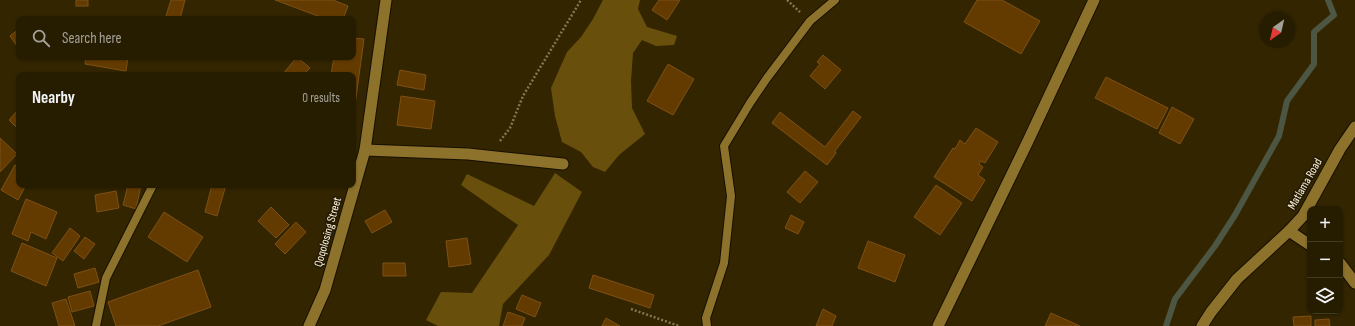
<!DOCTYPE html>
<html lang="en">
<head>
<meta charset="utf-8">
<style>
  :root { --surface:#261c00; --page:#2e250a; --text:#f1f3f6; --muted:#a4a199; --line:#423a22 }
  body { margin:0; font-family:"Sofia Sans Condensed",sans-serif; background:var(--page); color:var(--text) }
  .controls { position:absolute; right:12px; bottom:12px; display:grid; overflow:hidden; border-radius:8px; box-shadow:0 1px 3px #0004 }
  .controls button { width:36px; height:36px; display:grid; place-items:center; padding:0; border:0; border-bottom:1px solid var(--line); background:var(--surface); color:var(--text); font:20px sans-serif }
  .compass { position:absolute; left:1259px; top:12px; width:36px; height:36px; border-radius:50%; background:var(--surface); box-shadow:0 1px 3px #0004; rotate:214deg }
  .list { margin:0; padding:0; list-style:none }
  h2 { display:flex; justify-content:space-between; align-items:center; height:52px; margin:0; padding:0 16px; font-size:17px }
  h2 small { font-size:13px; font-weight:400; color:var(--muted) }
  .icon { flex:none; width:22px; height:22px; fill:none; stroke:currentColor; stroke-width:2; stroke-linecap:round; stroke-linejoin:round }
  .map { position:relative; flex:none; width:1355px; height:326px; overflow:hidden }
  .search { position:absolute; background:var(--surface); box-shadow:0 1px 3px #0004; left:16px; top:16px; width:340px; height:44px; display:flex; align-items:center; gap:10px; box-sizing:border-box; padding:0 14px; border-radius:8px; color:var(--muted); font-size:15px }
  .panel { position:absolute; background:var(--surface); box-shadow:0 1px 3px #0004; left:16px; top:72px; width:340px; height:116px; border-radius:8px }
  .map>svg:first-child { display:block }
  .forest { fill:#68500c }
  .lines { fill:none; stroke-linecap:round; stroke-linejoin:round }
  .stream { stroke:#4c5642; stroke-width:6 }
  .building { fill:#633b01; stroke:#7e5016 }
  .service-casing { stroke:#170f00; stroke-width:10 }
  .minor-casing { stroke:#170f00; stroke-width:13 }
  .path { stroke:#847655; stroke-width:2.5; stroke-dasharray:2 2; stroke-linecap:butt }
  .service { stroke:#8d722c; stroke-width:8 }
  .minor { stroke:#8d722c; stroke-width:11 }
  .labels { text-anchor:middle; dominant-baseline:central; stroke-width:3.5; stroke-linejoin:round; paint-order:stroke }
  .street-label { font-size:12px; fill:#fdf1d6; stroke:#251c07 }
</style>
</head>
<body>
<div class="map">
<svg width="1355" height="326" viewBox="0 0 1355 326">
  <rect width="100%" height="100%" fill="#332500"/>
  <g class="forest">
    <path d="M603,0H640L638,9L647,27L677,36L674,45L656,46L642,40L633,53L631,81L632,108L645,134L619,155L605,172L593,167L581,152L562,142L555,116L551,88L567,52L581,37L593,19Z"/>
    <path d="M555,173L582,192L549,255L503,304L499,326H438L426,320L441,292L472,293L518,225L461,185L467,174L534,206Z"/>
  </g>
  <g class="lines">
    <path class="stream" d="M1166,326L1175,299L1215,246L1235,215L1279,136L1287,101L1314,64V32L1334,15L1328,0"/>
  </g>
  <g class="building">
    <rect x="76" y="0" width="12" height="6"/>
    <path d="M171,0H185L180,19H165Z"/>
    <path d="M275,0H333L348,6L343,19H326Z"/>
    <path d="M659,0H680L667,20L652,10Z"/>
    <path d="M977,0H1002L1040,21L1021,54L964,22Z"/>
    <path d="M19,29V49L10,36Z"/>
    <path d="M353,38L364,39L355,105L353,104V75H331L334,57H353Z"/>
    <path d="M823,55L841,70L825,89L810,76L820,64L817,62Z"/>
    <path d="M86,57H128L126,71L85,64Z"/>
    <path d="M297,57L310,68L303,75H282Z"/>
    <path d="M668,64L694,79L673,115L647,101Z"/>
    <path d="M400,70L426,75L424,90L397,85Z"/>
    <path d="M1106,77L1168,108L1157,129L1095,98Z"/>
    <path d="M401,96L435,101L431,129L397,125Z"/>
    <path d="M1172,107L1194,119L1180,144L1159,133Z"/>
    <path d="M19,109V130L9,120Z"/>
    <path d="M853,111L861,117L835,151L836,153L827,165L772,123L780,112L825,147Z"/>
    <path d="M976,128L998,142L985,163L981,161L979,164L983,167L978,175L985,180L972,201L934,177L953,148L955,149L960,140L965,144Z"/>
    <path d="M0,138L17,154L0,172Z"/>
    <path d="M15,165L19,167V185H26L18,200L1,190Z"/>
    <path d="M805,171L818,182L800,203L787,192Z"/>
    <path d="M128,185H141L136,209L123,205Z"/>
    <path d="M212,185H226L217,216L205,212Z"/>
    <path d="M936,185L962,203L940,235L914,217Z"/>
    <path d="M116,191L119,208L97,212L95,195Z"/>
    <path d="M26,199L57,212L46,239L31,232L28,241L12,234Z"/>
    <path d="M271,207L289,225L276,238L258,221Z"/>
    <path d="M385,210L392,222L372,233L365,221Z"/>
    <path d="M164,212L203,237L187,262L148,237Z"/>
    <path d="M791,215L804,222L798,234L785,228Z"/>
    <path d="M296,222L306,232L285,254L275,244Z"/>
    <path d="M70,228L80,236L63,261L52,253Z"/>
    <path d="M85,237L95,244L84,259L74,251Z"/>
    <path d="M467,238L471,264L449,267L446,241Z"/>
    <path d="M868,241L905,255L895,282L858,268Z"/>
    <path d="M22,243L57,258L46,286L11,271Z"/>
    <path d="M383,263H405L406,276H383Z"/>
    <path d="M95,268L99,282L78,288L74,274Z"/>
    <path d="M198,270L211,307L158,326H116L108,302Z"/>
    <path d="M593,275L654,295L650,308L589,288Z"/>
    <path d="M90,291L94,306L72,312L68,297Z"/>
    <path d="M522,295L541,303L535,317L516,309Z"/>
    <path d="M66,299L75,326H59L52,303Z"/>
    <path d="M823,309L836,316L832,326H816Z"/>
    <path d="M508,312L525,318L522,326H503Z"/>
    <path d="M1051,313L1080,326H1045Z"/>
    <path d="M1311,316V326H1294L1293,317Z"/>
    <path d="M606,318L620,326H602Z"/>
    <path d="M1329,319L1330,326H1315V320Z"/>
  </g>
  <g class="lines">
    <g class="service-casing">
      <g id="service">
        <path d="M96,326L106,278L153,185"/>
        <path d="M707,326L706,318L724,263L731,196L724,146L750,103L767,78L810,21L835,0"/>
      </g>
    </g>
    <g class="minor-casing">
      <g id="minor">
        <path d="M365,150L468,154L563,164"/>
        <path d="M1289,231L1310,245"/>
        <path d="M1340,263L1355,283"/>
        <path d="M309,326L325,290L365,150L386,0"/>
        <path d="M938,326L1028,141L1094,0"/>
        <path d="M1202,326L1211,312L1237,279L1289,231L1303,216L1340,149L1355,127"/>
      </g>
    </g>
    <g class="path">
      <path d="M787,0L800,12"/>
      <path d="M500,141L510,128L523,96L581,0"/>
      <path d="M631,309L679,326"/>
    </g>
    <use href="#service" class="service"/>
    <use href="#minor" class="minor"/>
  </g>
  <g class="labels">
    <g class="street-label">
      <text transform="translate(1305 184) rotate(-60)">Matlama Road</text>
      <text transform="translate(328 232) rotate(-74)">Qoqolosing Street</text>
    </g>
  </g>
</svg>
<div class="controls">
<button>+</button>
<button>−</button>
<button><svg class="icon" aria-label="layers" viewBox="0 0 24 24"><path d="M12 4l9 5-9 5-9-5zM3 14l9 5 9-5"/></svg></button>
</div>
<svg class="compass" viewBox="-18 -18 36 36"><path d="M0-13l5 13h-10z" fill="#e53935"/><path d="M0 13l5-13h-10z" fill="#a4a199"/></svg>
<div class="search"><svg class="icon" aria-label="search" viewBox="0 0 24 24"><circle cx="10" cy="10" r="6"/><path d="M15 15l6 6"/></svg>Search here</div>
<section class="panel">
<h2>Nearby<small>0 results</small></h2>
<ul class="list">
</ul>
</section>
</div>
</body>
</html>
